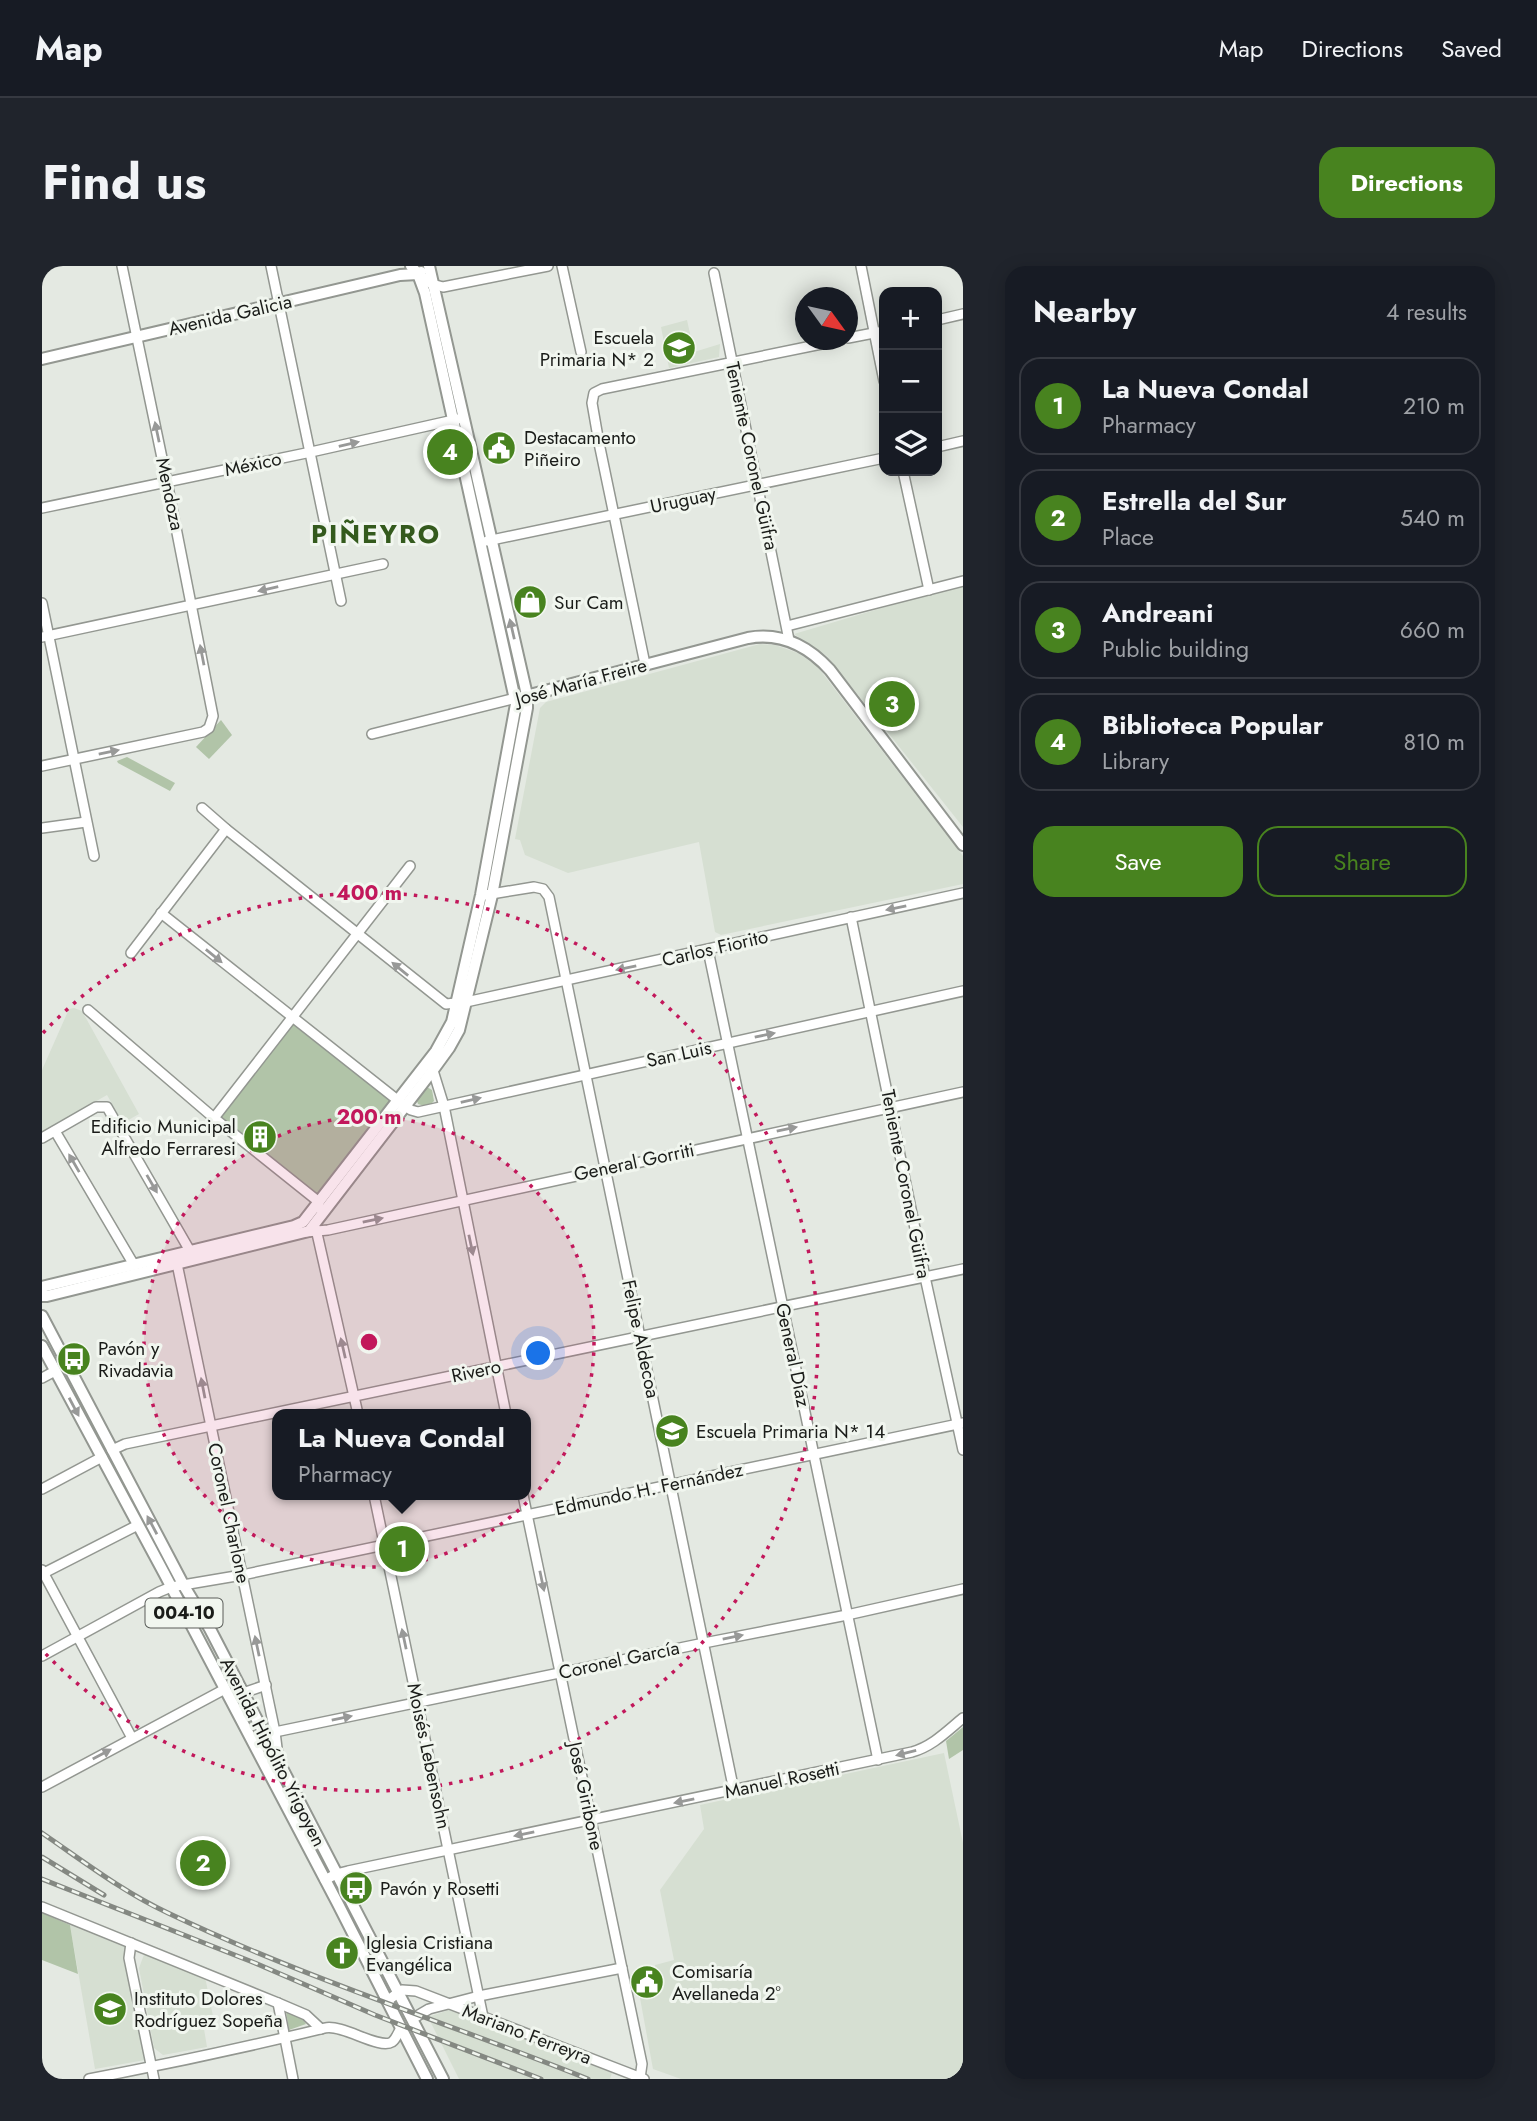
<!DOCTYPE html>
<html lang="en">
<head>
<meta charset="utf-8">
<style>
  :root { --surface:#171b24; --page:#20242c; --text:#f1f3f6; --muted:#9ea1a6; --line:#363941; --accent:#48831f }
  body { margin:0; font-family:Jost,sans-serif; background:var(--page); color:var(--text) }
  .controls { position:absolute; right:21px; top:21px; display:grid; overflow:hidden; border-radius:14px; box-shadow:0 4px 18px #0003 }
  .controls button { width:63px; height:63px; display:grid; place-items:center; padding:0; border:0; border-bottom:2px solid var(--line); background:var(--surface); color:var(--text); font:35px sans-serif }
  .compass { position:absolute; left:753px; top:21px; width:63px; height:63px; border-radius:50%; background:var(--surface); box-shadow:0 4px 18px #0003; rotate:123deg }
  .you { position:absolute; left:497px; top:1088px; width:24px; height:24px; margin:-18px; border:5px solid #fff; border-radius:50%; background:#1a73e8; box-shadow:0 0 0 10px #1a73e833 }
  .badge { display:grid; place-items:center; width:46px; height:46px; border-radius:50%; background:var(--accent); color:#fff; font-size:23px; font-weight:700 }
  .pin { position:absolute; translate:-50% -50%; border:4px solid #fff; box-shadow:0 2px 7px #0006 }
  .popup { position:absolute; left:230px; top:1143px; width:259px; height:91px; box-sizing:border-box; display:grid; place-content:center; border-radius:14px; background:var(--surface); filter:drop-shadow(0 2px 5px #0005); font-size:23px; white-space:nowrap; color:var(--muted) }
  .popup b { font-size:26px; color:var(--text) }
  .popup::after { content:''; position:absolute; left:50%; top:100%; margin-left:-14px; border:14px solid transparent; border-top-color:var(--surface) }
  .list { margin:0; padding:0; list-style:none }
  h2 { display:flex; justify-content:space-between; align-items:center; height:91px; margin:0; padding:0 28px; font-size:30px }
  h2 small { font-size:23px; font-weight:400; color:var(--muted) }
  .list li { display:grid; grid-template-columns:46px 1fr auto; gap:21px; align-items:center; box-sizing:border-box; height:98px; margin:0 14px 14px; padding:0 14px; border:2px solid var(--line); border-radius:21px }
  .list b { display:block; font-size:26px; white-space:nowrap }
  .list p { margin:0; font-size:23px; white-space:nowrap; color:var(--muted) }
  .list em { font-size:23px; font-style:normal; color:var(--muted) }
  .actions { display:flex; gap:14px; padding:21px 28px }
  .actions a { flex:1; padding:16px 0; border:2px solid var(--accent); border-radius:21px; text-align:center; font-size:24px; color:var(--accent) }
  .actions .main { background:var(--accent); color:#fff }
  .icon { flex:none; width:38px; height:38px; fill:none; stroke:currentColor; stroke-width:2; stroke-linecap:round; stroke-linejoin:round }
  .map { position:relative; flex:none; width:921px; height:1813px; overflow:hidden; border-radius:21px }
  header { display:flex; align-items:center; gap:42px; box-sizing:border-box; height:98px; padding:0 35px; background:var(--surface); border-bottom:2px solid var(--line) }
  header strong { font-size:33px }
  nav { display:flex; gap:38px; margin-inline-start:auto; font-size:24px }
  .intro { display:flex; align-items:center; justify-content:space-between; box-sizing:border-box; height:168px; padding:0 42px }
  h1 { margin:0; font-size:49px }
  .button { padding:18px 32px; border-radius:21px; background:var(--accent); color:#fff; font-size:24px; font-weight:700 }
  main { display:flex; gap:42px; padding:0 42px }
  aside { flex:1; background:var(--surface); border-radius:21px; box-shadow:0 4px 18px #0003 }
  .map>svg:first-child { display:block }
  .built { fill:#d6dfd2 }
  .green { fill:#b1c4a8 }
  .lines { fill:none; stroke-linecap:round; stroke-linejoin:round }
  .minor-casing { stroke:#939791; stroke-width:12 }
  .major-casing { stroke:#939791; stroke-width:14 }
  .minor { stroke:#fff; stroke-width:9 }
  .major { stroke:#fff; stroke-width:10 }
  .rail-casing { stroke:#848882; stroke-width:5 }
  .rail { stroke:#f1f6ef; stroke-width:2.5; stroke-dasharray:8; stroke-linecap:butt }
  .oneway { fill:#989998 }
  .ring { fill:none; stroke:#c2185b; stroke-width:3.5; stroke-dasharray:3.5 7 }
  .labels { text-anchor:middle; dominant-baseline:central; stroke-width:6; stroke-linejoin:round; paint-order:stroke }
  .shield { fill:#f1f6ef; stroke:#5a5d59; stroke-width:2 }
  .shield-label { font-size:18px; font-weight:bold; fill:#1a1c19 }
  .street-label { font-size:19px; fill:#1a1c19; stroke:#f1f6ef }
  .poi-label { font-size:19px; fill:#1a1c19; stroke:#f1f6ef; text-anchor:start }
  .district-label { font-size:26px; font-weight:bold; letter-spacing:2px; fill:#345a1d; stroke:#f1f6ef }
  .centre { fill:#c2185b; stroke:#f1f6ef; stroke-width:3.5 }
  .ring-label { font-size:21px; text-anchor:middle; font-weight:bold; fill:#c2185b; stroke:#f1f6ef; stroke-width:6; stroke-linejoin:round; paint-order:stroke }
</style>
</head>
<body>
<header>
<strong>Map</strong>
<nav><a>Map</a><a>Directions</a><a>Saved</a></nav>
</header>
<div class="intro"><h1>Find us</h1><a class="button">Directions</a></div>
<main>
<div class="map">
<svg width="921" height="1813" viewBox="0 0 921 1813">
  <rect width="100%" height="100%" fill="#e4e9e2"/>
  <g class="built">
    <path d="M645,54L652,86L678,78L677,91L627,102L619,61Z"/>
    <path d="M921,318V561L785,390L752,368Z"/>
    <path d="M718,378L733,379L756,387L775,400L921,590V618L679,669L673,666L657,576L526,607L483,589L478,574L473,573L498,442L504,436Z"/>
    <path d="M32,742L40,745L97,848L81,857L65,829L0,866V804L27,743Z"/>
    <path d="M902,1487L921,1577V1813H639L611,1803L598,1732L618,1728L613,1699L632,1694L618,1624L662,1563L658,1539Z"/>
    <path d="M28,1659L85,1682L83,1687L103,1794L53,1803Z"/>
    <path d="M103,1686L163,1711L172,1755L161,1757L165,1781L121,1789L112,1782L97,1702Z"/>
    <path d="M407,1744L570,1807L568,1813H417L386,1751Z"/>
  </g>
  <g class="green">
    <path d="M179,454L190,469L167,493L154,481Z"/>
    <path d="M85,491L133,517L128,525L76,497L75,495Z"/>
    <path d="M250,752L356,834L277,936L172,852Z"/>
    <path d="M385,821L390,824L392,835C388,840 381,840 376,838L375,835Z"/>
    <path d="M921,1461V1484L907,1493L904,1475Z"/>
    <path d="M0,1647L28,1659L36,1708L0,1694Z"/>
    <path d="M244,1745L260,1752L264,1758L247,1764Z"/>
  </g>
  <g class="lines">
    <g class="minor-casing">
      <g id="minor">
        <path d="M229,0L299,335"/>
        <path d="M520,0L539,86"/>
        <path d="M819,0L842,115"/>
        <path d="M672,7L747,374"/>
        <path d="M376,8L390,18L401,21L506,0"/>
        <path d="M895,54L921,48"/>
        <path d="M806,72L842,65"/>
        <path d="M895,181L921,175"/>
        <path d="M861,205L887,324"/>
        <path d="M0,242L269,186L416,153"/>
        <path d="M445,275L842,192"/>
        <path d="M0,337L52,590"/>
        <path d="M745,360L921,315"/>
        <path d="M0,371L341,298"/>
        <path d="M603,398L557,177L550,137L552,127L560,123L799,74"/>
        <path d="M330,468L474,432"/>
        <path d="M0,500L161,466L167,462L171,450L125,216L80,0"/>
        <path d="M160,542L184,563L404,738L424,736L921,627"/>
        <path d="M0,562L44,556"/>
        <path d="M443,629L492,621L501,623L507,631L692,1525"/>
        <path d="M119,647L363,840L369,844L376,846L921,725"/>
        <path d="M809,651L883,1011L921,1184"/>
        <path d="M666,684L836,1494"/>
        <path d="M89,687L184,563"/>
        <path d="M46,744L172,852L277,936L276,942"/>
        <path d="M389,798L402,840L464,1148"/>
        <path d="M172,852L368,600"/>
        <path d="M13,865L92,999"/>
        <path d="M0,872L54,841H65L148,985L150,991"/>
        <path d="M274,963L316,1148"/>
        <path d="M264,966L286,964L921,826"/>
        <path d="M134,993L233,1466L236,1490"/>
        <path d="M0,1112L13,1105"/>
        <path d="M70,1184L83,1178L921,1003"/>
        <path d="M0,1223L60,1191"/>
        <path d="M332,1229L441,1751"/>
        <path d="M481,1229L600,1798L598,1812"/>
        <path d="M0,1304L90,1472"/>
        <path d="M0,1308L96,1259"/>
        <path d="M0,1390L117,1326L129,1321L200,1309L921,1157"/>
        <path d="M201,1427L224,1419"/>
        <path d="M233,1466L662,1377L805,1349L921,1323"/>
        <path d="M0,1521L183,1423"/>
        <path d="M283,1614L294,1608L306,1605L870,1486C891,1480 905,1465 921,1452"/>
        <path d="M0,1641L236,1737L264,1749L279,1763"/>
        <path d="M89,1677L87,1692L112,1813"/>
        <path d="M345,1735L360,1724L374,1725L602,1813"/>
        <path d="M236,1737L251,1813"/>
        <path d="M370,1753L387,1743L437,1730L580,1702"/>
        <path d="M47,1813C126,1798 205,1781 283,1762C301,1758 337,1784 350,1776C354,1773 356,1767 359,1762"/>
      </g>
    </g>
    <g class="major-casing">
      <g id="major">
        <path d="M0,93L358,9L376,8L379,6"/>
        <path d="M480,431L706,372C739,366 766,380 788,404L921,579"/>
        <path d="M0,1021L252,960L261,956L394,785L410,756L439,629L474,438L383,27L376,8L369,0"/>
        <path d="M0,1030H5L267,965L391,804L407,782L417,764L450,629L485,442V429L387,0"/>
        <path d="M0,1050L142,1320L168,1363L401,1813"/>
        <path d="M0,1080L122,1307L296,1638L385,1813"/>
      </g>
    </g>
    <use href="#minor" class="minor"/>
    <use href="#major" class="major"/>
    <g class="rail-casing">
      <g id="rail">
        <path d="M0,1567C41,1595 81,1626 126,1647C262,1712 406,1757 546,1813"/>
        <path d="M0,1591L62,1629"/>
        <path d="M0,1613L213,1697L333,1749L499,1813"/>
      </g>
    </g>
    <use href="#rail" class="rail"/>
  </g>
  <defs><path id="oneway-solid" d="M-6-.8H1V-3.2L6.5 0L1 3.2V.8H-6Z" transform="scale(1.75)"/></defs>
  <g class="oneway">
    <use href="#oneway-solid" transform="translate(115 166) rotate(-102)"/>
    <use href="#oneway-solid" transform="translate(307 178) rotate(-13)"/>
    <use href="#oneway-solid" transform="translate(226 323) rotate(167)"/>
    <use href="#oneway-solid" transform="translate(470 363) rotate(-103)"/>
    <use href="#oneway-solid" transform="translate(160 389) rotate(-101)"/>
    <use href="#oneway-solid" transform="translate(67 486) rotate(-12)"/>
    <use href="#oneway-solid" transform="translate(854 642) rotate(168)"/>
    <use href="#oneway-solid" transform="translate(172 690) rotate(39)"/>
    <use href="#oneway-solid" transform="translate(584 702) rotate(168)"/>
    <use href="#oneway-solid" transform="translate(358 703) rotate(-141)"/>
    <use href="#oneway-solid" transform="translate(723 769) rotate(-12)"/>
    <use href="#oneway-solid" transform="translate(429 834) rotate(-13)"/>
    <use href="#oneway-solid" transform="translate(745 863) rotate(-12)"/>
    <use href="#oneway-solid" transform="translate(32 897) rotate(-120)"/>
    <use href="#oneway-solid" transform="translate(110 918) rotate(60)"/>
    <use href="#oneway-solid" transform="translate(331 954) rotate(-12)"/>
    <use href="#oneway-solid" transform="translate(429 979) rotate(78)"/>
    <use href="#oneway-solid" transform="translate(301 1082) rotate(-103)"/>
    <use href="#oneway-solid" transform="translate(161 1122) rotate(-101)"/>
    <use href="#oneway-solid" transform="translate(32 1141) rotate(62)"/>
    <use href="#oneway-solid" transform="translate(110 1259) rotate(-118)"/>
    <use href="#oneway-solid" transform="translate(500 1315) rotate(78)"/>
    <use href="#oneway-solid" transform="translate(691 1371) rotate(-11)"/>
    <use href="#oneway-solid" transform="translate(362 1373) rotate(-102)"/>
    <use href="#oneway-solid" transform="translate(215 1380) rotate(-102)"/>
    <use href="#oneway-solid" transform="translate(300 1452) rotate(-12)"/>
    <use href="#oneway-solid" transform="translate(864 1487) rotate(166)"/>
    <use href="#oneway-solid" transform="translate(60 1488) rotate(-28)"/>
    <use href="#oneway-solid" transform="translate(642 1535) rotate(168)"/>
    <use href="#oneway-solid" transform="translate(482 1568) rotate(168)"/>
  </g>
  <circle cx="327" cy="1076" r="225" fill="#c2185b" fill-opacity=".12"/>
  <g class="ring">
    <circle cx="327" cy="1076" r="225"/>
    <path d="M1 767A449 449 0 1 1 1 1385"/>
  </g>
  <defs>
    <g id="school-disc" transform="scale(1.75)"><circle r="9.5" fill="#48831f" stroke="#f1f6ef"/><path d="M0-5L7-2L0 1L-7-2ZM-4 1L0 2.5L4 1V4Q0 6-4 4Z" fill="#fff"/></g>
    <g id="civic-disc" transform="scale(1.75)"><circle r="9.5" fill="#48831f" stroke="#f1f6ef"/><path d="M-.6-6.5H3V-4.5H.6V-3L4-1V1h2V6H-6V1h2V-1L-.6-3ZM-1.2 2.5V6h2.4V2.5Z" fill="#fff"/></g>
    <g id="shop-disc" transform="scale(1.75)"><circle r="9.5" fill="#48831f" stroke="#f1f6ef"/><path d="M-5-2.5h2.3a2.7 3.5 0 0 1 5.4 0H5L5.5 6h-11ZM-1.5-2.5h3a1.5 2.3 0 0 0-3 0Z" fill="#fff"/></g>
    <g id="building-disc" transform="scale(1.75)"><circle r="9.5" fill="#48831f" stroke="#f1f6ef"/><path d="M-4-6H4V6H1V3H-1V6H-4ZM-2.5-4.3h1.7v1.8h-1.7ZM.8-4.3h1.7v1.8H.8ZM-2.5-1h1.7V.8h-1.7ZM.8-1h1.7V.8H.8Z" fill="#fff"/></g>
    <g id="bus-disc" transform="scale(1.75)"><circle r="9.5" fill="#48831f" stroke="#f1f6ef"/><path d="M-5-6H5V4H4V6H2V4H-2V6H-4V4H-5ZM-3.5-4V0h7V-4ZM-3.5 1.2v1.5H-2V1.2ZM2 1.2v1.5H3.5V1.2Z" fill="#fff"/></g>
    <g id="church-disc" transform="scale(1.75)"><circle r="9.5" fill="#48831f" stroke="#f1f6ef"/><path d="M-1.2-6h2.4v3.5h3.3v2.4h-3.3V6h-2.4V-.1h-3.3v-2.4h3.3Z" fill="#fff"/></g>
  </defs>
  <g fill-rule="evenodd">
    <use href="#school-disc" x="637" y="82"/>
    <use href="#civic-disc" x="457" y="182"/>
    <use href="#shop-disc" x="488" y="336"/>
    <use href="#building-disc" x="218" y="871"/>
    <use href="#bus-disc" x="32" y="1093"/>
    <use href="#school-disc" x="630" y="1165"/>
    <use href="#bus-disc" x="314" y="1622"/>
    <use href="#church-disc" x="300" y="1687"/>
    <use href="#civic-disc" x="605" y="1716"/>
    <use href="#school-disc" x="68" y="1743"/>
  </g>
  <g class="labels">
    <rect class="shield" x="103.5" y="1332.5" width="77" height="29" rx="5"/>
    <g class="shield-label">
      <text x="142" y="1347">004-10</text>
    </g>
    <g class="street-label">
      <text transform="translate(188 49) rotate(-13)">Avenida Galicia</text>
      <text transform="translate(710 190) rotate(78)">Teniente Coronel Güifra</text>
      <text transform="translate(211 198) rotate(-12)">México</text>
      <text transform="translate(128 228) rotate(78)">Mendoza</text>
      <text transform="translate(641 234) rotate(-12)">Uruguay</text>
      <text transform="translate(539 416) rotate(-15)">José María Freire</text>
      <text transform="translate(673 682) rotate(-13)">Carlos Fiorito</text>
      <text transform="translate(637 788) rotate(-12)">San Luis</text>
      <text transform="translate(592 896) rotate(-12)">General Gorriti</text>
      <text transform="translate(864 918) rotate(79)">Teniente Coronel Güifra</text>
      <text transform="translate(599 1073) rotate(78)">Felipe Aldecoa</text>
      <text transform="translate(751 1089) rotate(78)">General Díaz</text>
      <text transform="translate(434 1105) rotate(-12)">Rivero</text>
      <text transform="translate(607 1223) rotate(-12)">Edmundo H. Fernández</text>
      <text transform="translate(187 1247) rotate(78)">Coronel Charlone</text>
      <text transform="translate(577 1394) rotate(-12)">Coronel García</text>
      <text transform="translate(231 1486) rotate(63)">Avenida Hipólito Yrigoyen</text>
      <text transform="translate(387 1490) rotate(78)">Moisés Lebensohn</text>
      <text transform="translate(740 1514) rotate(-12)">Manuel Rosetti</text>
      <text transform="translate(544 1530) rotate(78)">José Giribone</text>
      <text transform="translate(485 1768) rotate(21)">Mariano Ferreyra</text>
    </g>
    <g class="poi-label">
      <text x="612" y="71" text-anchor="end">Escuela<tspan x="612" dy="22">Primaria N* 2</tspan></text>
      <text x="482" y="171">Destacamento<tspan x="482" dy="22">Piñeiro</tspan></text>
      <text x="512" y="336">Sur Cam</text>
      <text x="194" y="860" text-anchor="end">Edificio Municipal<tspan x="194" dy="22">Alfredo Ferraresi</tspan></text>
      <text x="56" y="1082">Pavón y<tspan x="56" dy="22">Rivadavia</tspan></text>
      <text x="654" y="1165">Escuela Primaria N* 14</text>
      <text x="338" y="1622">Pavón y Rosetti</text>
      <text x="324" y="1676">Iglesia Cristiana<tspan x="324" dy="22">Evangélica</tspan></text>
      <text x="630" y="1705">Comisaría<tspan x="630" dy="22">Avellaneda 2°</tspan></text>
      <text x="92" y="1732">Instituto Dolores<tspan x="92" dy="22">Rodríguez Sopeña</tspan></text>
    </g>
    <g class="district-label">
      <text x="334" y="268">PIÑEYRO</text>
    </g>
  </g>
  <circle cx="327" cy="1076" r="10" class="centre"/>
  <g class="ring-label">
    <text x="327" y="634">400 m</text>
    <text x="327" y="858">200 m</text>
  </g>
</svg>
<div class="controls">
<button>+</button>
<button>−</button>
<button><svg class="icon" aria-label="layers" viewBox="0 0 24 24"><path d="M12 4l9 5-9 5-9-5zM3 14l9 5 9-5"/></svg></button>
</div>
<svg class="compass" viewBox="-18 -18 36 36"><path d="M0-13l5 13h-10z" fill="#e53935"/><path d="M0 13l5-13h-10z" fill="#9ea1a6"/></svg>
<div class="you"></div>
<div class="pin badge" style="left:360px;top:1283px">1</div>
<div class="popup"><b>La Nueva Condal</b>Pharmacy</div>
<div class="pin badge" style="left:161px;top:1597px">2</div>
<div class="pin badge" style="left:850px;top:438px">3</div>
<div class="pin badge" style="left:408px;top:186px">4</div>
</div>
<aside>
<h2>Nearby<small>4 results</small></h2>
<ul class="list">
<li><span class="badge">1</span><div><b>La Nueva Condal</b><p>Pharmacy</p></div><em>210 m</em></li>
<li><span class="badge">2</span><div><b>Estrella del Sur</b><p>Place</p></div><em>540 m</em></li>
<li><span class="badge">3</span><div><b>Andreani</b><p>Public building</p></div><em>660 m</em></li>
<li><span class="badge">4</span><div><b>Biblioteca Popular</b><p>Library</p></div><em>810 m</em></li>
</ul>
<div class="actions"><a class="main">Save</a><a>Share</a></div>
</aside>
</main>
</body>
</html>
